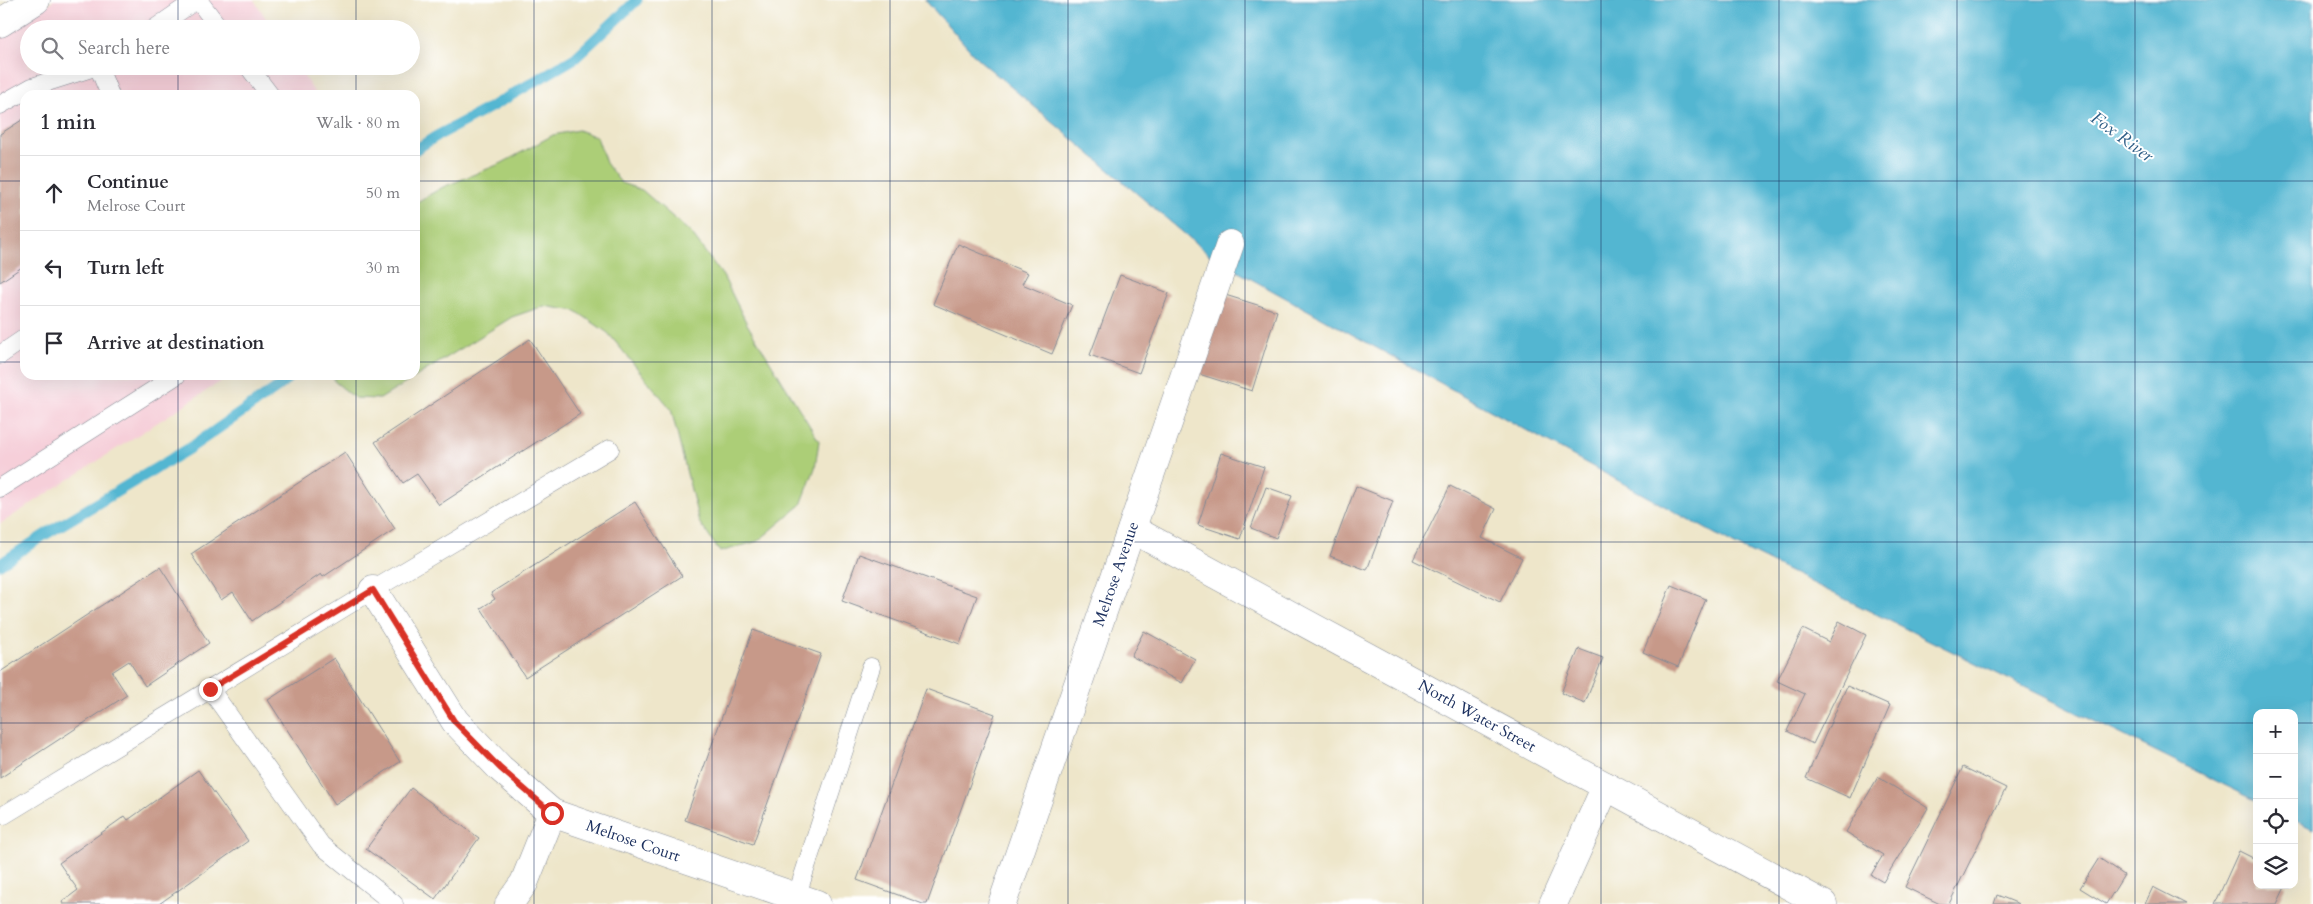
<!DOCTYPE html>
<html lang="en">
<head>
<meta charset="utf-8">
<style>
  :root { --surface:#fff; --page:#f7f7f7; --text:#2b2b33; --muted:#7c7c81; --line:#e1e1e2 }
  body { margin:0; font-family:Cardo,serif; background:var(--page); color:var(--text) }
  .controls { position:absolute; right:15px; bottom:15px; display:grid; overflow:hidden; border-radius:10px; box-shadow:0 5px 20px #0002 }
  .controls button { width:45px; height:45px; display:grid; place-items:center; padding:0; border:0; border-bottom:1px solid var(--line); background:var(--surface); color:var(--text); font:25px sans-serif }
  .stop { position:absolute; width:15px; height:15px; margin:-11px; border:4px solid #d93025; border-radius:50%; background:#fff }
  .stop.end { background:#d93025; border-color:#fff; box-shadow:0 1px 5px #0008 }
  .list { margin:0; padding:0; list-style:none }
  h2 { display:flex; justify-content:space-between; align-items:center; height:65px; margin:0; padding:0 20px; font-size:21px }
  h2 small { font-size:16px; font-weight:400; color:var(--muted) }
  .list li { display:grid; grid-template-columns:32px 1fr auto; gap:15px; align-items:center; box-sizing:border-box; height:75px; padding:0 20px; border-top:1px solid var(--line) }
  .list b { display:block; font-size:19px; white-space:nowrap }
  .list p { margin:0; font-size:16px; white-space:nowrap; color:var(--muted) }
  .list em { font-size:16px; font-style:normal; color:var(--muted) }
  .icon { flex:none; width:28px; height:28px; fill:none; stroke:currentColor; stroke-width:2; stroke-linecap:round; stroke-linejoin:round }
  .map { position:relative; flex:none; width:2313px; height:904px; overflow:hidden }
  .search { position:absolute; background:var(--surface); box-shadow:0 5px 20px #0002; left:20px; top:20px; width:400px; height:55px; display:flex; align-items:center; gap:12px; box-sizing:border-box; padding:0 18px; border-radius:28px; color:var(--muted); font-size:19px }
  .panel { position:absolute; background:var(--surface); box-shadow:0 5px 20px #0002; left:20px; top:90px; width:400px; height:290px; border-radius:15px }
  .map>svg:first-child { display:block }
  .built { fill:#f6cfd9 }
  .green { fill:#acce77; stroke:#647e6a }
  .water { fill:#52b6d1; stroke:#367298 }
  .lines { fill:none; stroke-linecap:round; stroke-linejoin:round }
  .stream { stroke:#52b6d1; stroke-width:11 }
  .building { fill:#c79989 }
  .service-casing { stroke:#848a94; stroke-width:19 }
  .minor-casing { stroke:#848a94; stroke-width:29 }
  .service { stroke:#fff; stroke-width:18 }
  .minor { stroke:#fff; stroke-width:28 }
  .route { stroke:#d93025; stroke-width:6 }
  .grid { fill:none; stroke:#1b2f5e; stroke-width:1; stroke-opacity:0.55 }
  .labels { text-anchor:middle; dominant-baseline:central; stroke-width:4; stroke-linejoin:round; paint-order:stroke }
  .street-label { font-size:16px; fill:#1b2f5e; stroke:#fff }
  .water-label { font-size:18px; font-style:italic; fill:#2e5e86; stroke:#fff }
</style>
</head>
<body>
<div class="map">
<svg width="2313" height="904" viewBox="0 0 2313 904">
  <rect width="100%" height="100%" fill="#fff"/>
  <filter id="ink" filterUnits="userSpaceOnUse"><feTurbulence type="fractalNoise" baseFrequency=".02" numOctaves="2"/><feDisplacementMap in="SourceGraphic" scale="10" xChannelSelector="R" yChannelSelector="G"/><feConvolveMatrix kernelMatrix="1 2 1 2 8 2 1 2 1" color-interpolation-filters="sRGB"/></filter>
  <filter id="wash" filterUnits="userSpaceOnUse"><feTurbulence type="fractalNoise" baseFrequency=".0096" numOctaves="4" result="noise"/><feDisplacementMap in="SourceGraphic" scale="20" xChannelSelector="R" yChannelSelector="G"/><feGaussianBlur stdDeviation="1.12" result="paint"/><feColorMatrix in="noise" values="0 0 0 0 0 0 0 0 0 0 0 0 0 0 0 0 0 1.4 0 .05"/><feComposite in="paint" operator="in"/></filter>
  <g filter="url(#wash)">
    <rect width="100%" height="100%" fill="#eee6ca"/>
    <path class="built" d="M54,0H254L273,29H29V66H297L316,95H25V375H231L0,524V35Z"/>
    <path class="green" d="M578,130L597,137L606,163L621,183L642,190L691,233L723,276L747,324L819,441L815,468L801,505L758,541L720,552L699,522L671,409L608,333L576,311L544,306L512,317L380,399L355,398L334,381V375H415V203L443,187L502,163L553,135Z"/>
    <path class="water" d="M925,0H2313V829L2294,820V713H2257V801L1737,546L1213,258L978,59Z"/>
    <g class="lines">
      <g class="stream">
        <path d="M415,150L435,137L489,108L575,58L637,0"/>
        <path d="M0,564L46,534L190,448L278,387L291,375"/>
      </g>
    </g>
    <g id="blocks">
      <g class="building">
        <path d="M25,118V265L0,282V134Z"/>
        <path d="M958,244L1028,273L1022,284L1072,305L1052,354L933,304Z"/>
        <path d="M1120,275L1169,293L1139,373L1090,355Z"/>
        <path d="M1222,294L1277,311L1252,391L1196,373Z"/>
        <path d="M530,339L580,414L439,505L417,474L403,483L375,442Z"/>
        <path d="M345,452L395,529L323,577L321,574L252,621L233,592L221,600L191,554Z"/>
        <path d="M1221,453L1264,467L1240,539L1198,525Z"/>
        <path d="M1356,486L1393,501L1367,570L1330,556Z"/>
        <path d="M1450,486L1496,509L1482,538L1522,558L1500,602L1413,560Z"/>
        <path d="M1266,487L1292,496L1276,538L1251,528Z"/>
        <path d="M635,502L682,576L525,677L481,608L495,599L491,593Z"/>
        <path d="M859,554L977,596L960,644L842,601Z"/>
        <path d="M160,567L209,643L145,686L129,661L112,672L127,695L0,778V672Z"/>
        <path d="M1671,585L1706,599L1678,667L1643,652Z"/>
        <path d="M1839,621L1866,635L1813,744L1787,731L1805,694L1777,681L1803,629L1829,642Z"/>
        <path d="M753,630L821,654L753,844L685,820Z"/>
        <path d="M1144,631L1195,659L1182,683L1131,656Z"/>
        <path d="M1579,649L1603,658L1585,703L1561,693Z"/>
        <path d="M334,658L400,762L335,804L268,700Z"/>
        <path d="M1847,686L1890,705L1850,798L1806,778Z"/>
        <path d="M926,689L995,714L927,904H923L857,880Z"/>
        <path d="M1963,767L2006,788L1949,904H1940L1905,887Z"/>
        <path d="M198,770L248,841L159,904H63L62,902L78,890L59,863L125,816L128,820Z"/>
        <path d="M1878,777L1928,808L1883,882L1871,875L1883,855L1846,832Z"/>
        <path d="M411,788L479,838L435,899L366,849Z"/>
        <path d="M2239,851L2257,860V885H2286L2277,904H2215Z"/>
        <path d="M2099,858L2124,875L2106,904L2080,888Z"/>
        <path d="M2153,887L2186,904H2145Z"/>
        <path d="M1997,895L2019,904H1994Z"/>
      </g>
    </g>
  </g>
  <g filter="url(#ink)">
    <use href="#blocks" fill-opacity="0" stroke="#848a94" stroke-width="1"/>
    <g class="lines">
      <g class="service-casing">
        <g id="service">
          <path d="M198,0L220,29"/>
          <path d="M154,29L196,0"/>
          <path d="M98,66L110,95"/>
          <path d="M248,66L270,95"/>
          <path d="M0,105L32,87L98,66"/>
          <path d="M0,355L25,338"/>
          <path d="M0,488L177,375"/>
          <path d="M210,689L321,845L394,904"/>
          <path d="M4,815L373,590L610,449"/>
          <path d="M794,904L871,667"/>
        </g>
      </g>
      <g class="minor-casing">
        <g id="minor">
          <path d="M0,23L36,0"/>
          <path d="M1132,529L1823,904"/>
          <path d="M373,590L455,721L500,768L552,813L817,904"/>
          <path d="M509,904L524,883L552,813"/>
          <path d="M1002,904L1230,244"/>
          <path d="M1553,904L1606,786"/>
        </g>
      </g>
      <use href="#service" class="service"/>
      <use href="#minor" class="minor"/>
    </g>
  </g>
  <g class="lines" filter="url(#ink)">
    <path class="route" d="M210,689L373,590L454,721L500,768L552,813"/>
  </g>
  <path class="grid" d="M178,0V29M356,0V29M534,0V904M712,0V904M890,0V904M1068,0V904M1245,0V904M1423,0V904M1601,0V904M1779,0V904M1957,0V904M2135,0V904M178,66V95M356,66V95M0,181H25M415,181H2313M0,362H25M415,362H2313M178,375V904M356,375V904M0,542H2313M0,723H2257M2294,723H2313"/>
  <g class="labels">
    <g class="street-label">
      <text transform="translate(1116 574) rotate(-71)">Melrose Avenue</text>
      <text transform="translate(1477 716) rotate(29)">North Water Street</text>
      <text transform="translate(633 841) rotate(19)">Melrose Court</text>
    </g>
    <g class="water-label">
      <text transform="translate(2122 137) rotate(36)">Fox River</text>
    </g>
  </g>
</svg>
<div class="controls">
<button>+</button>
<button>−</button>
<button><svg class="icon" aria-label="locate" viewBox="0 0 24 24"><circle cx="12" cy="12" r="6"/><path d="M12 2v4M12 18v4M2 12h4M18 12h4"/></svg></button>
<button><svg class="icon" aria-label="layers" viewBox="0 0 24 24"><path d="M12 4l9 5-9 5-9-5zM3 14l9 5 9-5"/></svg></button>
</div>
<div class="stop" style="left:552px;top:813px"></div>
<div class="stop end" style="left:210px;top:689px"></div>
<div class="search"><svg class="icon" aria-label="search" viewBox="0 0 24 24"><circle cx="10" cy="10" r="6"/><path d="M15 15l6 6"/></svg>Search here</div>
<section class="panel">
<h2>1 min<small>Walk · 80 m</small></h2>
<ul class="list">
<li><svg class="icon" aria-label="ahead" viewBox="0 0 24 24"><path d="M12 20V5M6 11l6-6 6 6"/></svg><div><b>Continue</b><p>Melrose Court</p></div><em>50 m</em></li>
<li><svg class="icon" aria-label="left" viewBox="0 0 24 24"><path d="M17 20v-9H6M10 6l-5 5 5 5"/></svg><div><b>Turn left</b></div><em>30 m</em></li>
<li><svg class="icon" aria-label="arrive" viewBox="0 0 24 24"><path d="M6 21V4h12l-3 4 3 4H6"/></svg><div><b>Arrive at destination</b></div></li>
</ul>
</section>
</div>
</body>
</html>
